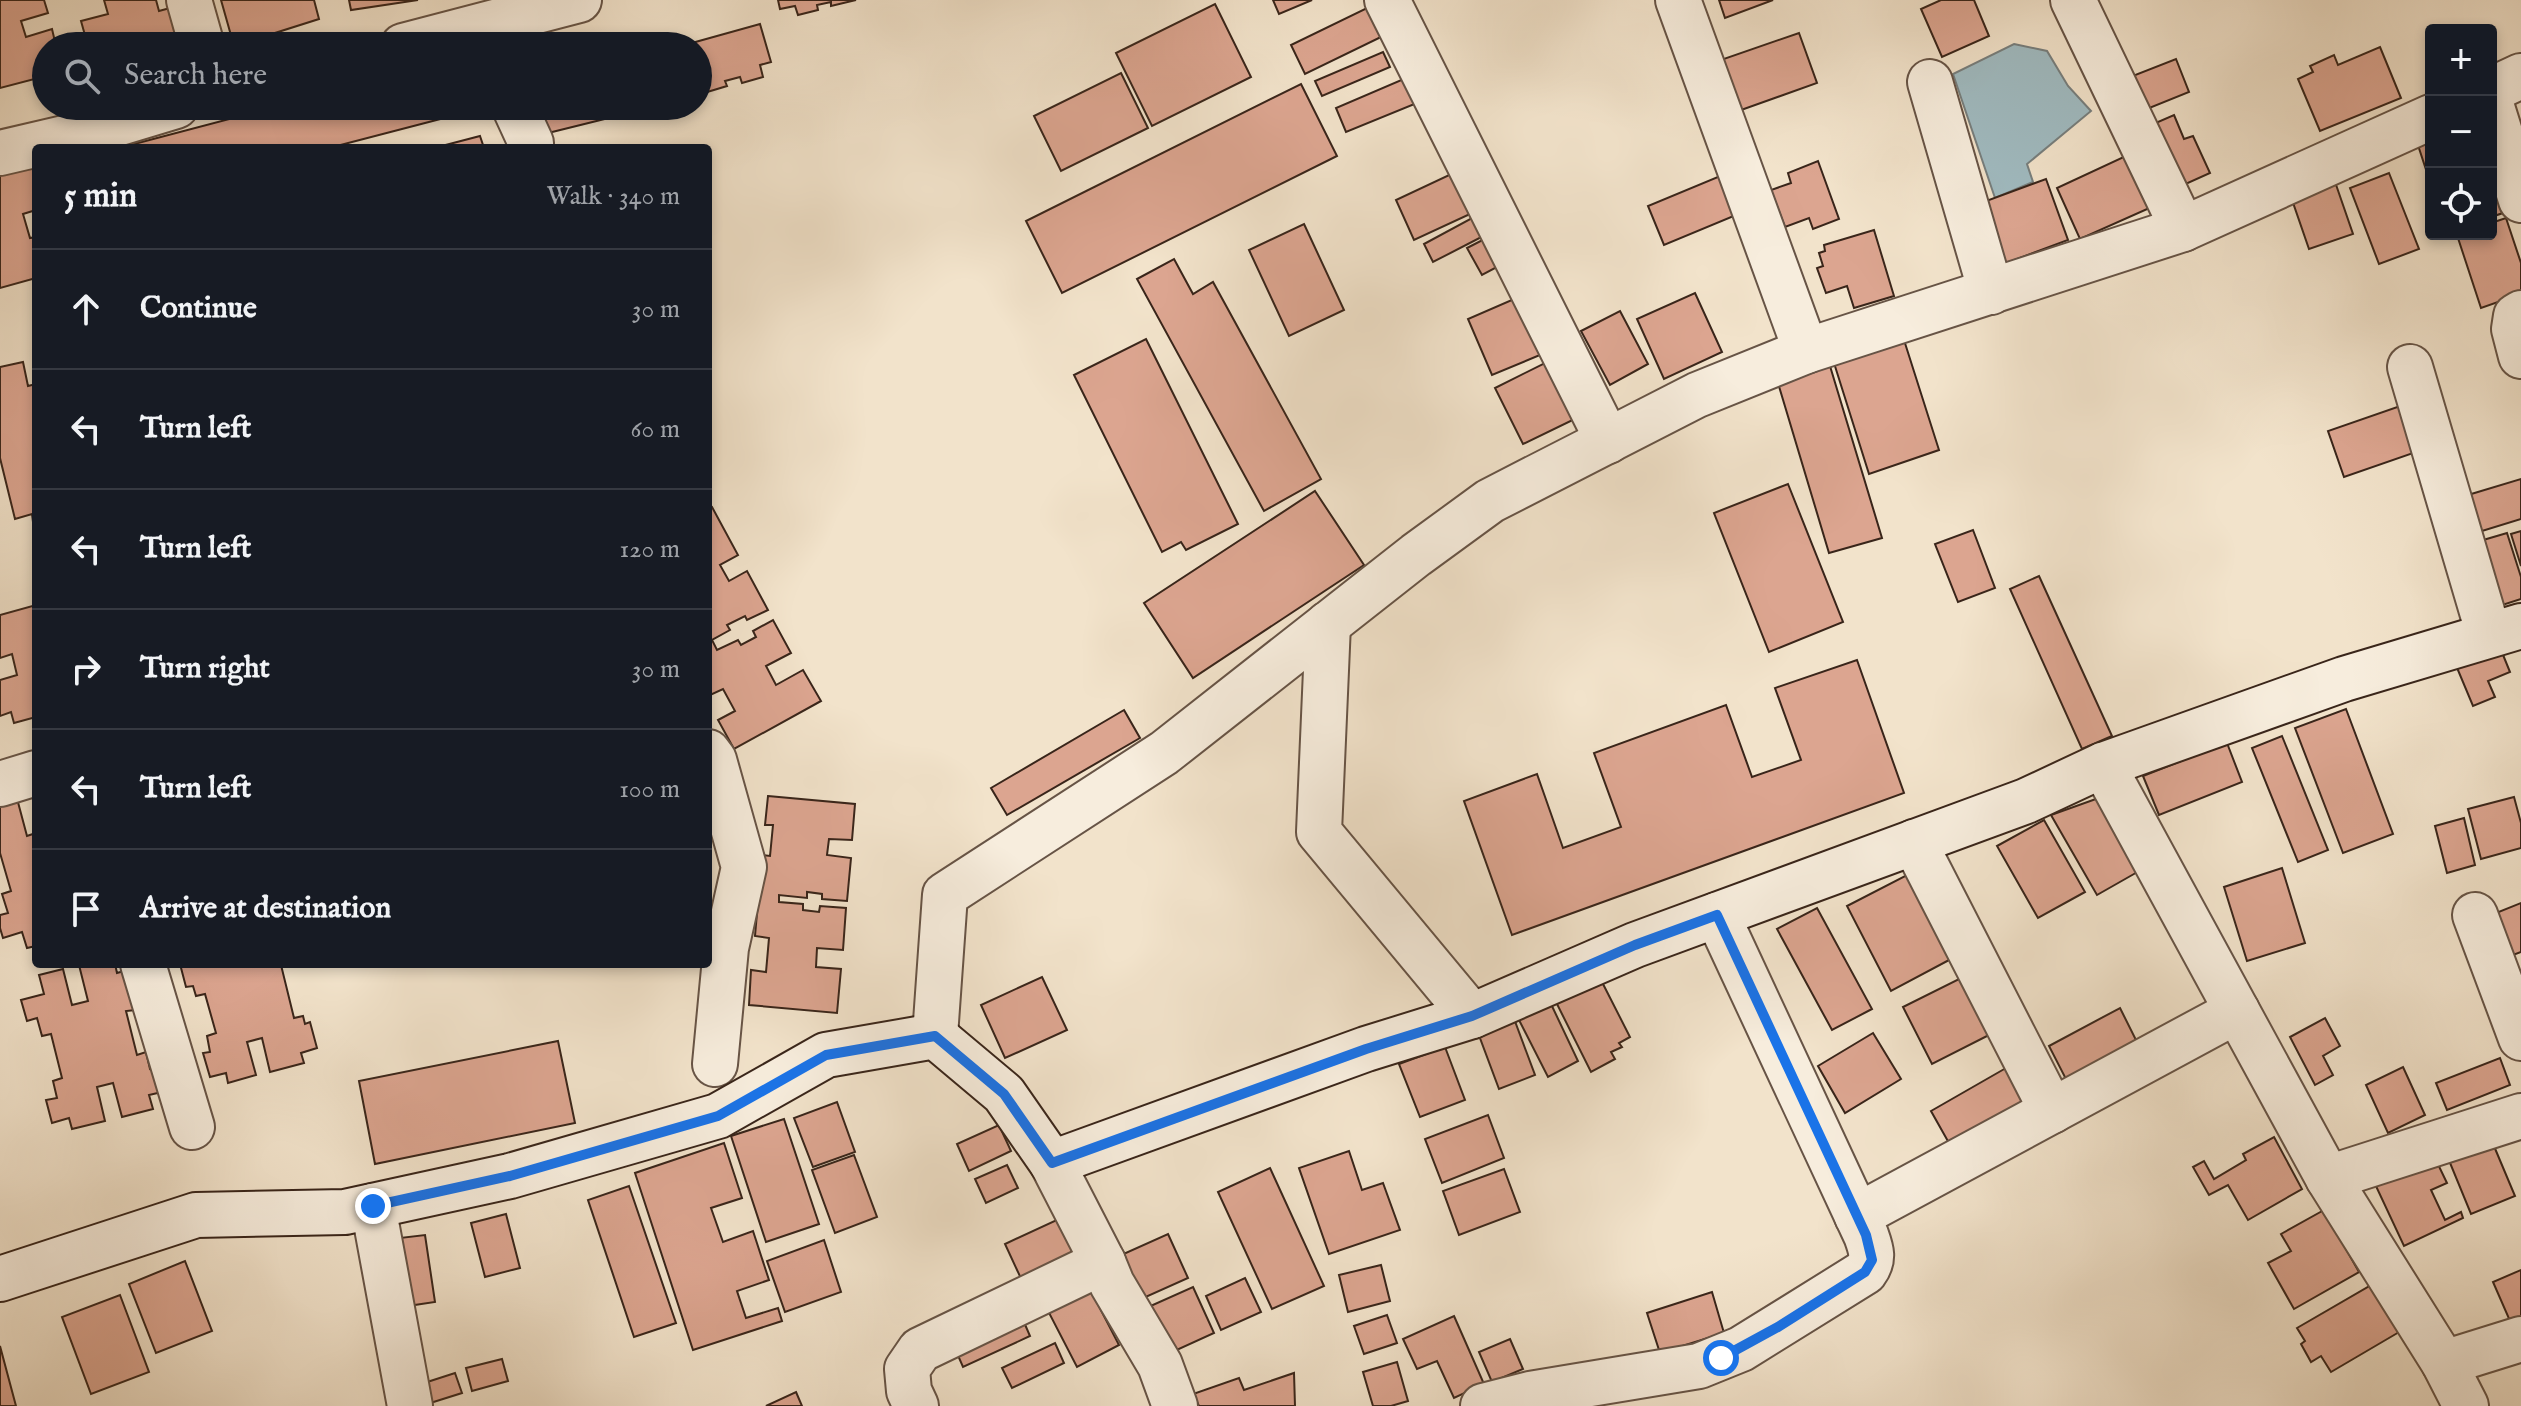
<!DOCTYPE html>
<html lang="en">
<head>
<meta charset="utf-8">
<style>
  :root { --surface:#171b24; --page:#20242c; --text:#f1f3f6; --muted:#9ea1a6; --line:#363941 }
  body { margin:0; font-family:"IM FELL English",serif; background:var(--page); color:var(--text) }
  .controls { position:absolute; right:24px; top:24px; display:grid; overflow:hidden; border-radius:8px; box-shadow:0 4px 12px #0003 }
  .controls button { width:72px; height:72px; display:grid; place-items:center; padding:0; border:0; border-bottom:2px solid var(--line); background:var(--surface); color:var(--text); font:40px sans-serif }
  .stop { position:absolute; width:24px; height:24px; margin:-18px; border:6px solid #1a73e8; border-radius:50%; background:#fff }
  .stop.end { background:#1a73e8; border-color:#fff; box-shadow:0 2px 8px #0008 }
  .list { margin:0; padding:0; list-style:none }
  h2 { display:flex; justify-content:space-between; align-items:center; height:104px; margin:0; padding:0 32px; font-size:34px }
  h2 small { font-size:26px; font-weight:400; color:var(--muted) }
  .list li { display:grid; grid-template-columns:52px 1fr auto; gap:24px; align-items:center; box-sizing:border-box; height:120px; padding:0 32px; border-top:2px solid var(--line) }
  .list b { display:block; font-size:30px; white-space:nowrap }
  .list em { font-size:26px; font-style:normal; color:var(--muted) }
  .icon { flex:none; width:44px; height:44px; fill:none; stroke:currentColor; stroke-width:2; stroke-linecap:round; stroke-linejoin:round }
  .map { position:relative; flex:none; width:2521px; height:1406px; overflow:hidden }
  .search { position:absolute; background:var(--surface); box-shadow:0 4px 12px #0003; left:32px; top:32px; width:680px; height:88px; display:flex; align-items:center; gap:20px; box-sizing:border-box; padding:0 28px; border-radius:44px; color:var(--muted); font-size:30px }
  .panel { position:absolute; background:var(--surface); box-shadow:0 4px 12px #0003; left:32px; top:144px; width:680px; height:824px; border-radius:8px }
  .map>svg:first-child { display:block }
  .water { fill:#a0bbc1; stroke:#777f7e; stroke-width:2 }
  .building { fill:#dca590; stroke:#39251a; stroke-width:2 }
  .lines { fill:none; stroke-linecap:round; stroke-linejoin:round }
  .street-casing { stroke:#675446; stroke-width:48 }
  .secondary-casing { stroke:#39251a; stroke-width:48 }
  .street { stroke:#f7eddd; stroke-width:44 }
  .secondary { stroke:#f7eddd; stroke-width:44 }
  .route { stroke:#1a73e8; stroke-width:10 }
</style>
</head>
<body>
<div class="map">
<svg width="2521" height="1406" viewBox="0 0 2521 1406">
  <rect width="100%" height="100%" fill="#f2e3cb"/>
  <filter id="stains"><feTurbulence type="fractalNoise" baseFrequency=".0025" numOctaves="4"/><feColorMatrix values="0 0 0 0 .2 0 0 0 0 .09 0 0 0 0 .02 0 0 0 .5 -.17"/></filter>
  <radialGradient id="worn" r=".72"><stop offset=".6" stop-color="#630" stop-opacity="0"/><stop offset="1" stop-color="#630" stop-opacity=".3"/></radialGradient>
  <path class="water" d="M2014,44L2047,51L2068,86L2091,111L2027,164L2033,182L1995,198L1953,74Z"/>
  <g class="building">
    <path d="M0,0H44L48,13L21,21L26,37L52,29L56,46H46V76L0,88Z"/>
    <path d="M104,0H156L159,11L170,8L179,42L164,46H88L81,21L108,14Z"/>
    <path d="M221,0H314L319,19L234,46Z"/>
    <path d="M349,0H418L351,10Z"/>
    <path d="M778,0H856L831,6V2L817,5L818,10L798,15L795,6L780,9Z"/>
    <path d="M1273,0H1312L1279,14Z"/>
    <path d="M1719,0H1773L1725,18Z"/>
    <path d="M1941,0H1974L1989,36L1942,57L1921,9Z"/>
    <path d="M1215,4L1251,77L1152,126L1116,53Z"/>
    <path d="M1367,8L1381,37L1305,74L1291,45Z"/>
    <path d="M760,24L771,62L760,65L763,77L742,83L740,77L725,81L727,86L704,93L702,85L698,87V46H681Z"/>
    <path d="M1799,33L1817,83L1730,114L1712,63Z"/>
    <path d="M2380,47L2401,98L2320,131L2298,79L2313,72L2310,66L2334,55L2338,65Z"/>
    <path d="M1383,52L1390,67L1322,96L1315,81Z"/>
    <path d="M2176,59L2189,92L2142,111L2130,77Z"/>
    <path d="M1121,73L1148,128L1061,171L1034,116Z"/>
    <path d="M1406,78L1417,103L1346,132L1336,108Z"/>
    <path d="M1301,84L1337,156L1062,293L1026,221Z"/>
    <path d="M279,106H474L475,110L329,148H119Z"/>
    <path d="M534,106H644L645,109L540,135Z"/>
    <path d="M2174,115L2184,139L2193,136L2210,173L2179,187L2151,125Z"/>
    <path d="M480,136L484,148H434Z"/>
    <path d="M2431,137V185L2417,142Z"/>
    <path d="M2130,154L2154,206L2080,239L2057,188Z"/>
    <path d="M1818,161L1839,219L1813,229L1809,218L1785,227L1771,190L1791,183L1788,173Z"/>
    <path d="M31,165L36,178V210L23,214L30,238L36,237V278L0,288V173Z"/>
    <path d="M1464,168L1483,208L1414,240L1396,200Z"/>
    <path d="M2389,173L2419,249L2379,264L2350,188Z"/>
    <path d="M1725,174L1741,213L1664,245L1648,206Z"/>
    <path d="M2333,176L2353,234L2309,249L2289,191Z"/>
    <path d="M2491,178L2503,213L2491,217Z"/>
    <path d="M2046,179L2068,240L2001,265L1978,204Z"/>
    <path d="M1485,211L1495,230L1433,262L1424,244Z"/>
    <path d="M2506,218L2521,263V294L2481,308L2457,235L2491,234V223Z"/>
    <path d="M1304,224L1344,310L1289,336L1249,250Z"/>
    <path d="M1874,230L1894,296L1854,308L1847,286L1826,293L1817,268L1823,266L1819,253L1825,251L1824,245Z"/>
    <path d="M1498,232L1512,259L1482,275L1467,248Z"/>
    <path d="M1174,259L1193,294L1213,282L1321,479L1264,511L1137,279Z"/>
    <path d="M1528,293L1552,350L1492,375L1468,319Z"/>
    <path d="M1695,293L1722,352L1664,379L1637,319Z"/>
    <path d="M1620,311L1648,364L1610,385L1581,331Z"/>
    <path d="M1146,339L1238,524L1186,550L1181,542L1162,552L1074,375Z"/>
    <path d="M1904,340L1939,450L1869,474L1834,363Z"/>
    <path d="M1555,358L1583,415L1523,444L1495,388Z"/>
    <path d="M23,362L28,386L36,384V522H33L32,514L15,519L0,458V367Z"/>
    <path d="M1830,366L1882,538L1829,553L1778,383Z"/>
    <path d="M2406,404L2422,450L2344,477L2328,431Z"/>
    <path d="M2521,479V519L2469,535L2458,498Z"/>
    <path d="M1788,484L1843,622L1769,652L1714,513Z"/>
    <path d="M1315,491L1364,565L1193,678L1144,603Z"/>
    <path d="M712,507L738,555L720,565L729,581L747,571L768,610L747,620L745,616L727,625L730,630L712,640L717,650L738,640L741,645L756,637L753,631L773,620L791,653L766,666L776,685L803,670L821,701L734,749L718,720L735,711L723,689L708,696V509Z"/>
    <path d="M1973,530L1995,588L1958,602L1935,544Z"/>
    <path d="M2521,531V566L2511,534Z"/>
    <path d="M2507,533L2521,577V599L2493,608L2473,543Z"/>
    <path d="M2039,576L2112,736L2082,749L2010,589Z"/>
    <path d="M36,605V717L14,723L11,712L0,716V680L17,675L12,654L0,658V615Z"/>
    <path d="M2499,645L2510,672L2488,681L2495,697L2473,706L2455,663Z"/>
    <path d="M1857,660L1904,793L1512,935L1464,801L1537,774L1563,848L1621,827L1594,753L1726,705L1752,777L1801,760L1775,688Z"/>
    <path d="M2346,709L2393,834L2343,853L2295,728Z"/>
    <path d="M1124,710L1140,738L1007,815L991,788Z"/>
    <path d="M2282,736L2328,850L2298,862L2252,748Z"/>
    <path d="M2227,743L2242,782L2159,815L2143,776Z"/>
    <path d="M15,791L27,836L36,833V946L27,948L22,932L3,938L0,928V915L8,913L2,894L11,891L0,853V795Z"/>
    <path d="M2107,795L2148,866L2097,895L2051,815Z"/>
    <path d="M768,796L855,804L852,840L829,839L827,855L851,858L847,901L822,899V894L807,892V898L779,895V902L803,904V910L819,912L820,906L846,908L843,950L817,948L816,967L841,969L837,1013L749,1005L751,970L766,972L769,938L755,936L762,855L770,856L773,825H765Z"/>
    <path d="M2514,797L2521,823V848L2481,859L2468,809Z"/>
    <path d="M2464,818L2475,865L2447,873L2435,826Z"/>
    <path d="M2044,820L2085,892L2038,918L1997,846Z"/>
    <path d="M2282,868L2305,943L2247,961L2224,887Z"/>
    <path d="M1907,875L1951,959L1891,991L1847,906Z"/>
    <path d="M2521,903V952L2513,955L2496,913Z"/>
    <path d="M1817,908L1872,1009L1832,1030L1777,929Z"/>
    <path d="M115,964L117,973L131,969L135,1010L126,1011L137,1055L146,1052L150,1069L156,1067L162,1092L149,1095L153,1109L122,1117L113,1083L97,1087L105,1121L72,1129L69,1118L52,1123L46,1100L57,1098L53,1081L62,1078L51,1034L42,1036L37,1018L27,1021L21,1000L44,994L39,975L63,969L72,1005L88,1001L79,965Z"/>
    <path d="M180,964H284L281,965L294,1018L303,1016L305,1024L310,1022L317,1048L301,1053L304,1063L270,1072L262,1038L247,1042L256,1075L228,1083L226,1073L210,1077L203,1053L210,1052L207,1036L216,1033L205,994L196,996L193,986L186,987Z"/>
    <path d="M1042,977L1067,1030L1005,1058L981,1005Z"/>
    <path d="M1963,977L1991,1034L1932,1064L1903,1007Z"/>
    <path d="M1602,982L1630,1037L1619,1043L1622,1047L1611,1052L1615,1059L1591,1072L1552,994Z"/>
    <path d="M1551,1004L1578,1061L1548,1077L1519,1020Z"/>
    <path d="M2120,1008L2140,1048L2069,1085L2049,1046Z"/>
    <path d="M1513,1016L1535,1075L1499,1089L1477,1030Z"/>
    <path d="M2325,1018L2340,1046L2323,1056L2333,1075L2315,1085L2290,1037Z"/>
    <path d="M1873,1033L1901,1079L1845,1113L1818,1066Z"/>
    <path d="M558,1041L575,1123L375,1164L359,1081Z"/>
    <path d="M1445,1047L1465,1100L1420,1117L1399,1064Z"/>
    <path d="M2500,1058L2510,1085L2447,1110L2436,1083Z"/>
    <path d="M2403,1067L2425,1115L2388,1133L2366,1085Z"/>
    <path d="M2006,1068L2029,1110L1954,1152L1931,1111Z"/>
    <path d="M837,1102L855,1152L813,1167L794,1118Z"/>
    <path d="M1488,1115L1504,1158L1442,1183L1425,1139Z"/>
    <path d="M784,1119L819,1224L766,1242L731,1136Z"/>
    <path d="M999,1125L1011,1151L969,1171L957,1144Z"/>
    <path d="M2274,1137L2302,1189L2248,1220L2228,1185L2209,1195L2193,1167L2204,1161L2214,1179L2246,1160L2243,1154Z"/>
    <path d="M2491,1139L2515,1196L2471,1214L2448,1158Z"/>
    <path d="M724,1143L742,1198L711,1208L723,1242L753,1231L769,1280L737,1291L746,1318L778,1308L782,1321L693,1350L635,1173Z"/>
    <path d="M1349,1151L1362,1190L1383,1183L1400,1230L1329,1254L1299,1168Z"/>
    <path d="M854,1155L877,1217L835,1233L812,1170Z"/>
    <path d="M2434,1156L2447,1183L2431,1190L2445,1220L2461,1212L2463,1218L2404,1246L2375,1184Z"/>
    <path d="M1007,1165L1018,1188L986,1203L975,1179Z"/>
    <path d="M1270,1168L1324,1286L1272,1309L1218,1192Z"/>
    <path d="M1504,1169L1520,1212L1459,1235L1443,1191Z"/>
    <path d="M629,1186L676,1323L634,1337L588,1200Z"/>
    <path d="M2324,1210L2359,1272L2294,1309L2268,1263L2291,1251L2281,1234Z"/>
    <path d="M506,1214L520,1268L485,1277L471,1223Z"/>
    <path d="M1061,1218L1080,1259L1024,1285L1005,1244Z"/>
    <path d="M1168,1234L1188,1278L1139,1300L1119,1256Z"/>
    <path d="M425,1235L435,1302L401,1307L391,1239Z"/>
    <path d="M824,1240L841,1292L785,1312L767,1261Z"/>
    <path d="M185,1261L212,1331L156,1353L129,1284Z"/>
    <path d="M1381,1265L1390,1301L1348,1312L1339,1275Z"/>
    <path d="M2521,1270V1335L2517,1337L2493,1282Z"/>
    <path d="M1245,1278L1261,1312L1221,1330L1206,1296Z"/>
    <path d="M2380,1280L2406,1328L2331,1372L2321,1356L2311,1362L2301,1344L2305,1341L2297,1328Z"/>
    <path d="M1088,1285L1119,1345L1077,1367L1046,1307Z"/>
    <path d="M1193,1287L1214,1333L1168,1354L1146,1308Z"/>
    <path d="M1712,1292L1724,1333L1660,1353L1647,1313Z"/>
    <path d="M120,1295L149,1372L91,1394L62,1317Z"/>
    <path d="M1020,1313L1030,1336L963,1367L953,1344Z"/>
    <path d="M1387,1315L1397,1343L1364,1354L1354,1326Z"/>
    <path d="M1454,1316L1484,1384L1454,1398L1437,1361L1417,1369L1403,1339Z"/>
    <path d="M1510,1339L1523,1369L1492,1382L1479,1352Z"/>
    <path d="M1055,1343L1064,1363L1012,1388L1002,1368Z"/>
    <path d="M0,1346L16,1406H0Z"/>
    <path d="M502,1359L508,1381L472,1391L466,1368Z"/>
    <path d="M1397,1362L1408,1401L1391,1406H1373L1363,1372Z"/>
    <path d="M455,1373L462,1393L424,1405L418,1385Z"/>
    <path d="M1294,1373L1295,1406H1199L1193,1394L1239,1378L1244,1390Z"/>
    <path d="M796,1392L802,1406H766Z"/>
  </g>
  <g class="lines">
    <g class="street-casing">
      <g id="street">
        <path d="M189,0L202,46"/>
        <path d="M1387,0L1608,441"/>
        <path d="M1678,0L1806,351"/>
        <path d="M2073,0L2183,229"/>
        <path d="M403,46L579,0"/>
        <path d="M1930,82L1991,292"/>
        <path d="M2491,90L2521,76"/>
        <path d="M2491,104L2521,200"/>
        <path d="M514,106L531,143L530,148"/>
        <path d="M0,153L90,132L176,106"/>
        <path d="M2521,313L2516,316L2514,329L2521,356"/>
        <path d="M2410,367L2489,635"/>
        <path d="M1328,624L1319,832L1472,1016"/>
        <path d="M708,752L714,760L744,867L726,948L715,1064"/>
        <path d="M2103,765L2328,1178L2444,1363L2466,1406"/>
        <path d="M0,784L36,773"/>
        <path d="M1914,842L2052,1111"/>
        <path d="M2475,915L2521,1038"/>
        <path d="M143,964L192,1127"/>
        <path d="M935,1036L945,895L1164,753L1416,555L1490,501L1697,395L1806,351L2183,229L2431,117"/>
        <path d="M1052,1163L1103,1262L1112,1284L1160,1365L1175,1406"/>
        <path d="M2328,1178L2521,1116"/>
        <path d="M373,1206L410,1406"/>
        <path d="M1857,1216L2237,1011"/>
        <path d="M2444,1363L2521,1339"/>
        <path d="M916,1406L909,1391L907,1369L920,1350L1103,1262"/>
        <path d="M1483,1406L1530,1394L1699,1366L1741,1349L1865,1272C1875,1259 1871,1249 1866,1235L1717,915"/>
      </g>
    </g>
    <g class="secondary-casing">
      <path id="secondary" d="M0,1279L196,1215L345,1212L510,1176L718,1116L826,1055L935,1036L1004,1094L1052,1163L1366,1049L1472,1016L1635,945L2026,801L2103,765L2344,679L2521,626"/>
    </g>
    <use href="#street" class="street"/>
    <use href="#secondary" class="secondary"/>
  </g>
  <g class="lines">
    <path class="route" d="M373,1206L510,1176L718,1116L826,1055L935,1036L1004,1094L1052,1163L1366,1049L1472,1016L1635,945L1717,915L1866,1235L1872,1260L1865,1272L1778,1327L1721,1358"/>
  </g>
  <rect width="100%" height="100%" filter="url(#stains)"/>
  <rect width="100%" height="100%" fill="url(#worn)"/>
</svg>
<div class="controls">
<button>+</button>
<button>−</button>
<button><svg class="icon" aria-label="locate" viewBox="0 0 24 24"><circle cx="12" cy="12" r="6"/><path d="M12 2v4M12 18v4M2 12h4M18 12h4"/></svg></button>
</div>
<div class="stop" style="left:1721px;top:1358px"></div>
<div class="stop end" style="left:373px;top:1206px"></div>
<div class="search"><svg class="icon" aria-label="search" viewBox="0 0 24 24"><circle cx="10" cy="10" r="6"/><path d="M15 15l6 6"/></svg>Search here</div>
<section class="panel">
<h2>5 min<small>Walk · 340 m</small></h2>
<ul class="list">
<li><svg class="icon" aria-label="ahead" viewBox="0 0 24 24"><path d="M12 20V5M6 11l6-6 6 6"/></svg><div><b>Continue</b></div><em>30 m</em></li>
<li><svg class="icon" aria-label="left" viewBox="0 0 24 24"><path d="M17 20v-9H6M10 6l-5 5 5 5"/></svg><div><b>Turn left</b></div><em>60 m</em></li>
<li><svg class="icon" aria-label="left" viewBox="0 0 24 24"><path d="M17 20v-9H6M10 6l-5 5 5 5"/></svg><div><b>Turn left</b></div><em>120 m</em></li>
<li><svg class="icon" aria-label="right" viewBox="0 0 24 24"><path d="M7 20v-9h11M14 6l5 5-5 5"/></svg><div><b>Turn right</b></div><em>30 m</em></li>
<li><svg class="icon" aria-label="left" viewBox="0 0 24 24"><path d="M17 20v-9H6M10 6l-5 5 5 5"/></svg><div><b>Turn left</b></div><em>100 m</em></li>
<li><svg class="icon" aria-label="arrive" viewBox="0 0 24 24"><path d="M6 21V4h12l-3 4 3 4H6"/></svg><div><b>Arrive at destination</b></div></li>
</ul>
</section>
</div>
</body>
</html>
